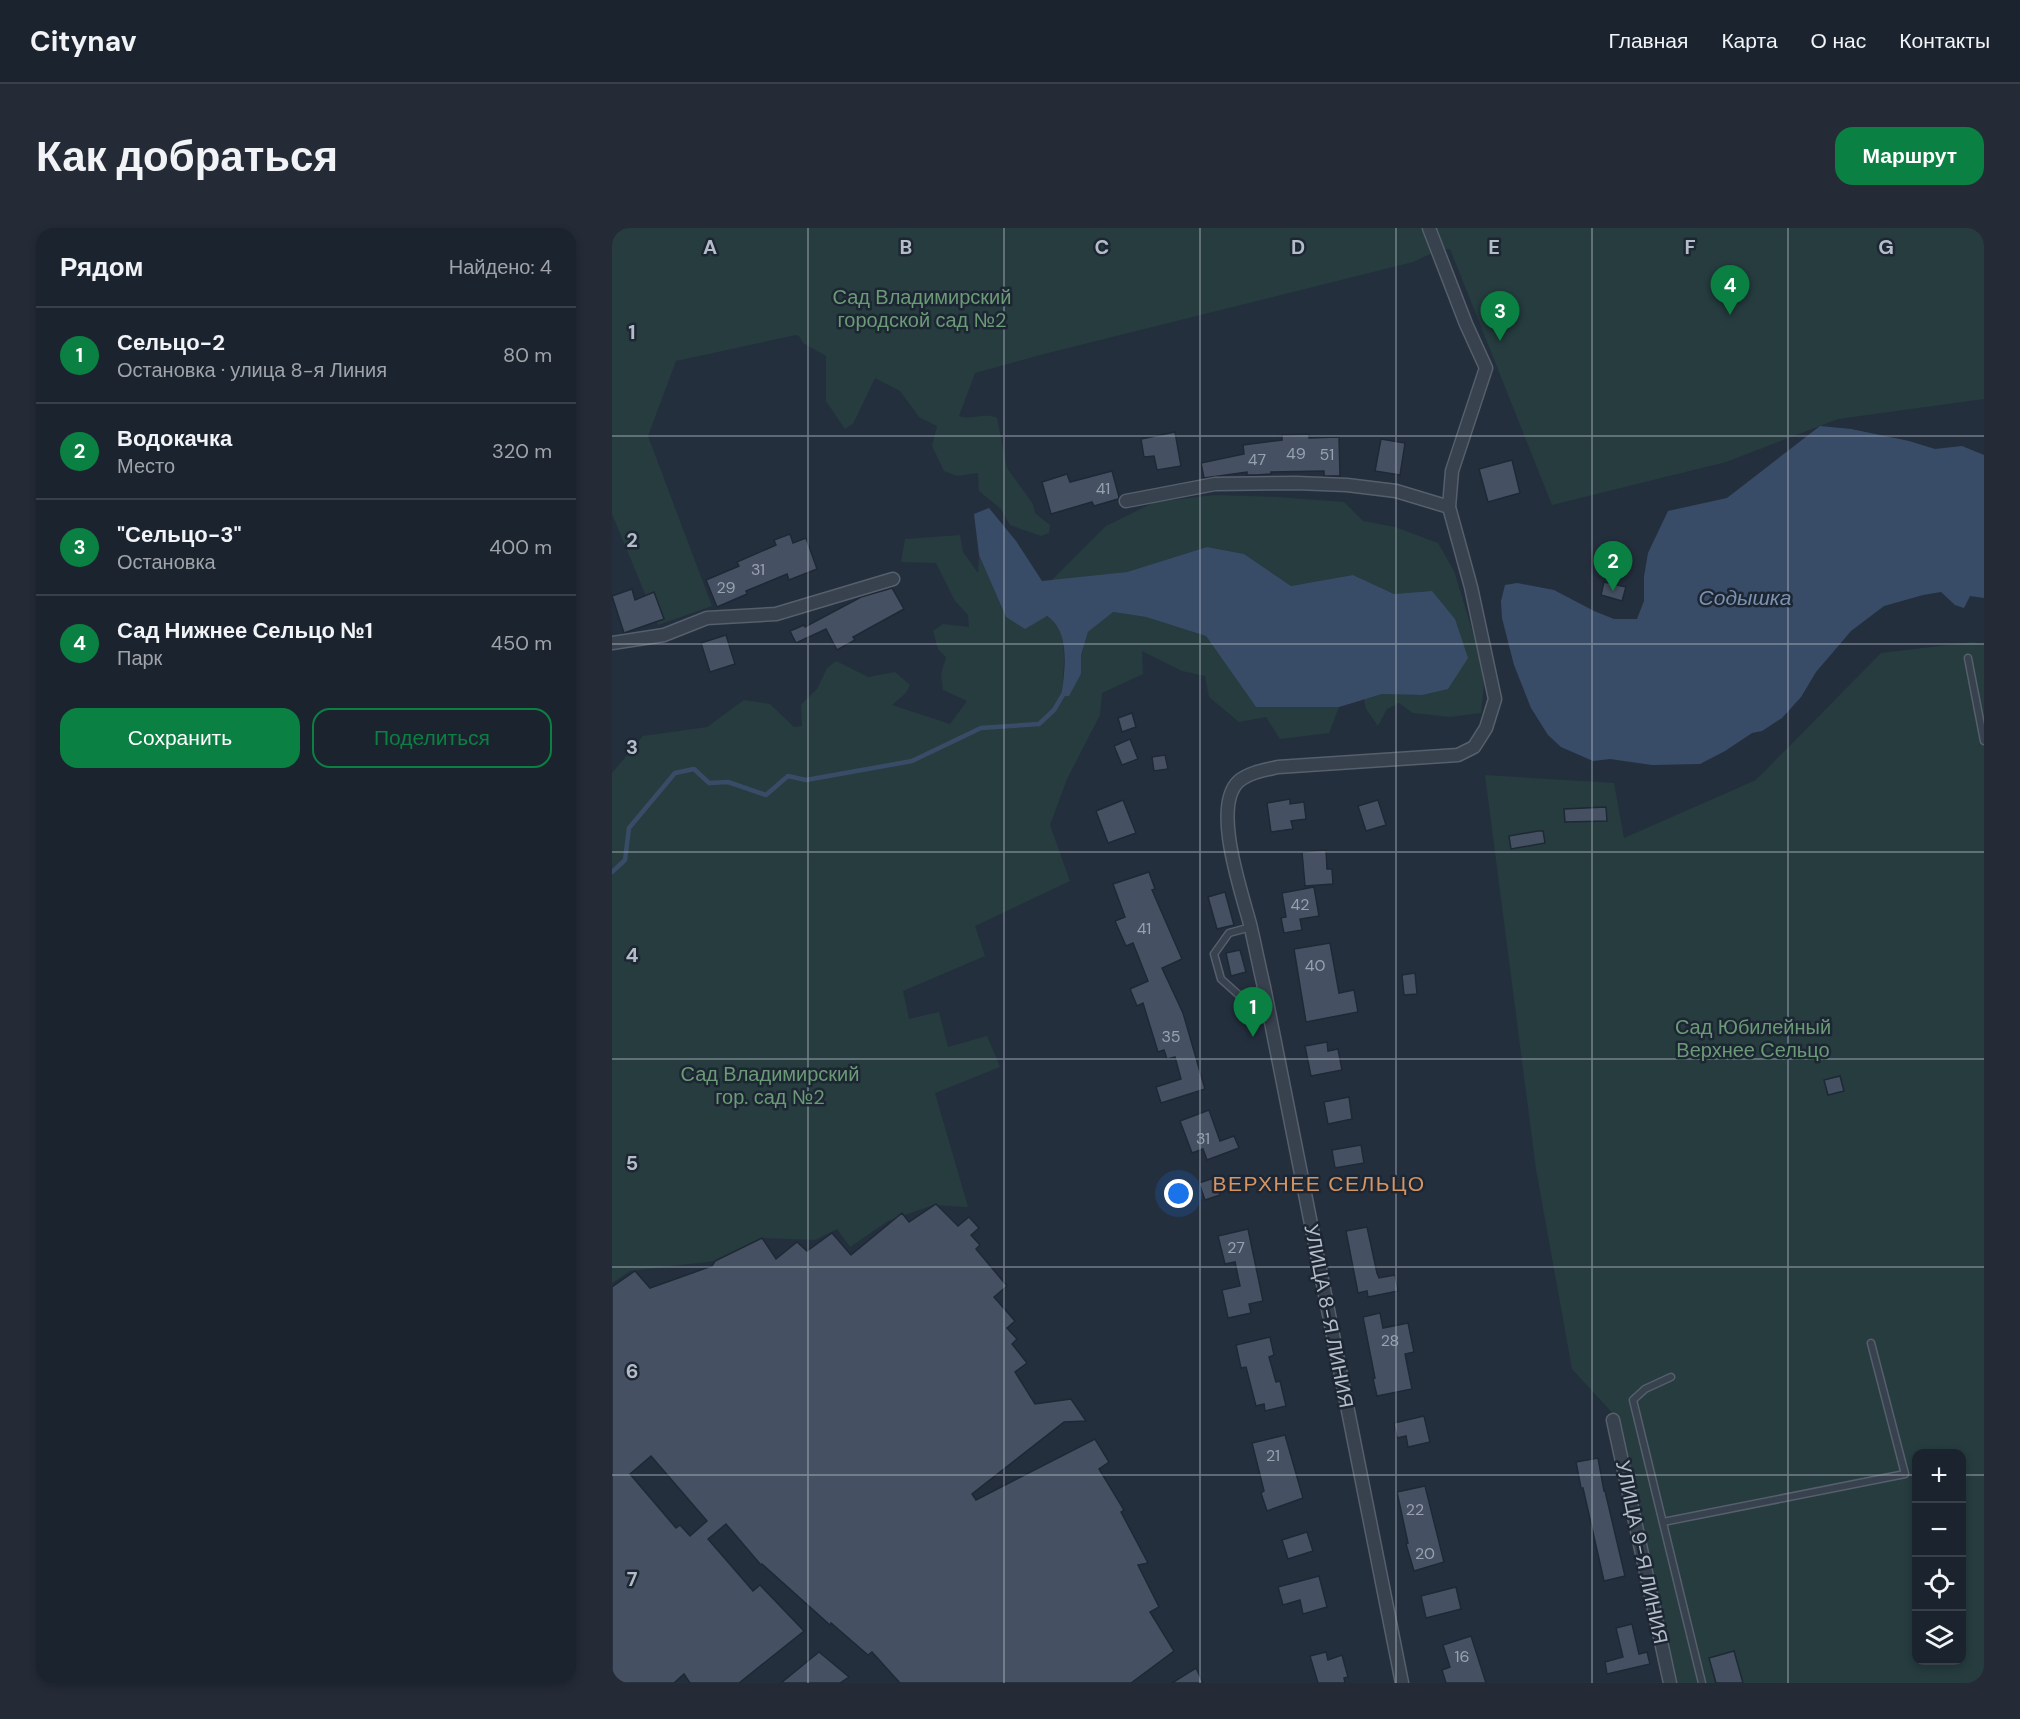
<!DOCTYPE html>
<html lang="ru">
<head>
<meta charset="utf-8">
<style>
  :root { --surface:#1b232e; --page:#242b36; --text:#f1f3f6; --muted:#a0a4aa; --line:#39404a; --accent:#0b8043 }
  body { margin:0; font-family:"DM Sans",sans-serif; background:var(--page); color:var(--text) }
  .controls { position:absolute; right:18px; bottom:18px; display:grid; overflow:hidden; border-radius:12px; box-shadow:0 3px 9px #0003 }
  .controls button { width:54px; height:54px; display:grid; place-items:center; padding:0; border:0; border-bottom:2px solid var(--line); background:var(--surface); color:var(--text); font:30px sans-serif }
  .you { position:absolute; left:567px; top:966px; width:21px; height:21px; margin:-15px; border:4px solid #fff; border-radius:50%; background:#1a73e8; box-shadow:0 0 0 9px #1a73e833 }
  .badge { display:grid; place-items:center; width:39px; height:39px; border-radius:50%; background:var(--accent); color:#fff; font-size:20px; font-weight:700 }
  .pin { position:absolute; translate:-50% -50px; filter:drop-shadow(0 2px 3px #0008) }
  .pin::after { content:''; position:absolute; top:32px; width:21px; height:18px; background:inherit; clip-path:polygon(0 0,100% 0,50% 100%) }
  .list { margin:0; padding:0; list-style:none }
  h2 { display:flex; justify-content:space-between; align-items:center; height:78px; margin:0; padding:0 24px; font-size:26px }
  h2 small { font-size:20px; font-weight:400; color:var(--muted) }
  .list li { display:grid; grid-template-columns:39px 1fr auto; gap:18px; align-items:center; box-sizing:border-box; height:96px; padding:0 24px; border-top:2px solid var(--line) }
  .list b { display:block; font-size:22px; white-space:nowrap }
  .list p { margin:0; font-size:20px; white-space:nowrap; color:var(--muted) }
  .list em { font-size:20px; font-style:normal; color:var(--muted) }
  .actions { display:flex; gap:12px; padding:18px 24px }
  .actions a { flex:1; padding:14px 0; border:2px solid var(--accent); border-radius:18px; text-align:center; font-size:21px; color:var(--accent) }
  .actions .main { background:var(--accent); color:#fff }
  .icon { flex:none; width:33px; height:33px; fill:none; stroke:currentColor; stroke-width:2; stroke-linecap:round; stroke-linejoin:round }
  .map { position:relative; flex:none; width:1372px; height:1455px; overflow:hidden; border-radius:18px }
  header { display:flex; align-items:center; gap:36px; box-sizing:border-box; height:84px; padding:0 30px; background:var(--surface); border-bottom:2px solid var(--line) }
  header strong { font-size:28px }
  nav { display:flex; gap:33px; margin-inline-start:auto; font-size:21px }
  .intro { display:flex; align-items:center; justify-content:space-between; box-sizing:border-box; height:144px; padding:0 36px }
  h1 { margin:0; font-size:42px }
  .button { padding:15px 27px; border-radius:18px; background:var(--accent); color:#fff; font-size:21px; font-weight:700 }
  main { display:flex; gap:36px; padding:0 36px }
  aside { flex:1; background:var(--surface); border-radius:18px; box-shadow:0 3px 9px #0003 }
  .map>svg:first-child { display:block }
  .green { fill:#263c3f; fill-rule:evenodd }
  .water { fill:#394c67 }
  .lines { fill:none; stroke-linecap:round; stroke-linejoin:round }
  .stream { stroke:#394c67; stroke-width:4.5 }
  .building { fill:#455162; stroke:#1f2835; stroke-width:1.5; fill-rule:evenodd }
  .lane-casing { stroke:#565f6c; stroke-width:9 }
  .street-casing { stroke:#565f6c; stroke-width:15 }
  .lane { stroke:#38414e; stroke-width:6 }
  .street { stroke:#38414e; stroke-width:12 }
  .grid { fill:none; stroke:#b4bcc9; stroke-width:1.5; stroke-opacity:0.55 }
  .labels { text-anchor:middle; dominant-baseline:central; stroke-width:5; stroke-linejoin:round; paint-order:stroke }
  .number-label { font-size:16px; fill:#98a1af }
  .park-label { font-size:20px; fill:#6b9a76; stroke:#1d2633 }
  .street-label { font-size:20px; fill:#b4bcc9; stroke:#1d2633 }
  .water-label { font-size:21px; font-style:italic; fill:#7c92b1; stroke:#1d2633 }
  .neighbourhood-label { font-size:21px; letter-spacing:1.5px; fill:#d59563; stroke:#1d2633 }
  .grid-label { font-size:20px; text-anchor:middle; font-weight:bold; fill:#b4bcc9; stroke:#1d2633; stroke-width:5; stroke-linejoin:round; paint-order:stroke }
</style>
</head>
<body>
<header>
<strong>Citynav</strong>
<nav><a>Главная</a><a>Карта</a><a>О нас</a><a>Контакты</a></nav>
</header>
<div class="intro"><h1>Как добраться</h1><a class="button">Маршрут</a></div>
<main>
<aside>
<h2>Рядом<small>Найдено: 4</small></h2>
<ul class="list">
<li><span class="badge">1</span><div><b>Сельцо-2</b><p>Остановка · улица 8-я Линия</p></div><em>80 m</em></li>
<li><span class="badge">2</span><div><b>Водокачка</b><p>Место</p></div><em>320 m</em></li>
<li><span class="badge">3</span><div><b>&quot;Сельцо-3&quot;</b><p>Остановка</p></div><em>400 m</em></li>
<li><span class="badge">4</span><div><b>Сад Нижнее Сельцо №1</b><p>Парк</p></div><em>450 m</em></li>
</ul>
<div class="actions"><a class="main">Сохранить</a><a>Поделиться</a></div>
</aside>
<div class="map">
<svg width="1372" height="1455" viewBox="0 0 1372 1455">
  <rect width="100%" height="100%" fill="#242f3e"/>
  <g class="green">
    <path d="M0,0H1372V171L1226,191L1114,234L940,277L838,21H829L801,34L432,126L363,145L347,188C361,193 372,184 385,190L395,240L421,276L423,285L438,297L437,305L429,308L398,297L389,281L367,263L366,245L345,248L332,243L320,218L325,198L307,189L288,163L263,150L241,196L233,201L214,173V128L191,115L188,109L184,107L64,133L36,208L100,378L46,397L0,286Z"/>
    <path d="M603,267L665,269L732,274L751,293L783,299L826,315L842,343L865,418L872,456L869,485L838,489L801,485L787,475L775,481L766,498L754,481L752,471L770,466L810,467L820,363L782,366L741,347L679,358L632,326L595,319L515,344L439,353L494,298L543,274Z"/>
    <path d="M348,307L351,324L366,345L367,327L394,389C404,389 428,385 436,389C459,397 451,450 449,468L469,447V427L476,404L500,384L534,389L594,408L644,479H727L717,505L668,511L654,489L627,494L597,469L593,448L570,443L530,423L531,446L490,465L488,487L455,551L438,597L458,653L363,698L373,728L291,763L297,791L327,784L336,819L375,808L388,839L323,865L356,979L321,977L276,993L238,1019L225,1001L203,1012L150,1010L103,1033L18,1043L0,1055V545L31,508L95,499L132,472L158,476L182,499L190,498L189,477L205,461L215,440L224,433L256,449L283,444L298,457L294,465L280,477L338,496L355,473L331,462L329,446L334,429L326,421L321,403L331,396L357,399L356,387L343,373L324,335L289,334L293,311Z"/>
    <path d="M1361,414L1372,417V1455H1062L1006,1191L960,1141L924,941L873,547L1002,555L1012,610L1144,552L1269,425ZM1304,1226H1350V1432H1304Z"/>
  </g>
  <g class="water">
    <path d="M1208,198L1239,201L1297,213L1323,221L1350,218L1372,227V370L1358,368L1352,380L1343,377L1329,364L1311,367L1272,378L1239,403L1204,444L1189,469L1170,490L1150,503L1140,505L1113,523L1088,536L1040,537L998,531L981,533L949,519L936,507L919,480L902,437L890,390L889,373L893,357L905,355L942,362L982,383L1002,391H1025L1032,373V349L1036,325L1056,283L1115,270Z"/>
    <path d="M377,280L404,313L430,353L515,344L595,319L632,326L679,358L741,347L782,366L820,363L843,391L856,430L836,461L810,467L770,466L727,479H644L594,408L534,389L501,384L476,404L469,427V446L457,468H449C453,444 459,403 435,388L413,401L394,389L367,327L362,286Z"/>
  </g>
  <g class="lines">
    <path class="stream" d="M0,644L13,632L17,600L63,545L82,541L97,555L116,554L154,567L176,548L194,552L300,533L369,500L427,496L442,482L452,465"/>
  </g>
  <g class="building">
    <path d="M563,204L569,238L545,242L542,228L532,229L529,211Z"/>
    <path d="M697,206V210L727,209L728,248H712V243L659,244V246L644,247H635V244L592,250L589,235L632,226L631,217L670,212V207Z"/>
    <path d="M769,211L793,215L788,247L763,243Z"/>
    <path d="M900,232L908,265L876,274L867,241Z"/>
    <path d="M500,243L507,269L506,271L482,278L480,274L439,286L430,254L455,246L458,254Z"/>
    <path d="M178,306L181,315L194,310L205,341L177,352L175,346L134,363L135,366L105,379L94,352L127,338L125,334L164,317L162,312Z"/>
    <path d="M992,354L1014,359L1010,373L989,367Z"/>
    <path d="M280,360L292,381L241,409L243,412L225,422L214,401L184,415L178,403L192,397L193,399L249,369Z"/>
    <path d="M20,361L23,372L42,364L52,391L12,405L0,368Z"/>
    <path d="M114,407L123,436L98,444L89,415Z"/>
    <path d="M520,485L524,499L510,504L506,490Z"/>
    <path d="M518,511L526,531L510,537L502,518Z"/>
    <path d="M553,527L556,541L542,543L540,529Z"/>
    <path d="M678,571V576L692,574L694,591L679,593L681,601L659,604L655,575Z"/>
    <path d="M511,572L524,605L496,615L484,583Z"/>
    <path d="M766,572L774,597L754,603L746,578Z"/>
    <path d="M994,579L995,593L953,594L952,581Z"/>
    <path d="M926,603H931L933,615L899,621L897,608Z"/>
    <path d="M714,622L715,641H720L721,656L693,658L690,624Z"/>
    <path d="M537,644L543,661L540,662L570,731L550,740L571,785L593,861L549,875L544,859L569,851L563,829L555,831L552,822L546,824L531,775L525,778L518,761L536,753L521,715L514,718L503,693L513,689L501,656Z"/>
    <path d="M702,659L707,688L688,691L690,702L672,705L669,690L674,689L670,665Z"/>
    <path d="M613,664L622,697L605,701L596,669Z"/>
    <path d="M718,715L727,765L742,762L746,784L694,794L682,721Z"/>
    <path d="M628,722L634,744L619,748L614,725Z"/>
    <path d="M803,745L805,766L792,767L790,747Z"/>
    <path d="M715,814L716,823L726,821L730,842L699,848L693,818Z"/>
    <path d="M1228,848L1232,863L1216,867L1212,852Z"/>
    <path d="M737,869L740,891L716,896L712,874Z"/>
    <path d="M597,882L608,913L622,908L627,920L595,932L591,921L580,925L568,893Z"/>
    <path d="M749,917L752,935L723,940L720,922Z"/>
    <path d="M602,950L608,967L593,972L587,955Z"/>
    <path d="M324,976L346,998L357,989L367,1000L359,1007L368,1017L364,1021L395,1058L382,1069L403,1093L395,1100L405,1111L400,1116L415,1135L403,1144L423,1176L459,1171L474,1193L452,1194L360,1266L364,1272L483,1211L497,1234L487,1241L512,1282L509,1284L536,1335L526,1337L547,1379L538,1384L562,1423L519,1455H288L260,1424L256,1427L219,1395L218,1397L150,1336L149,1337L114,1296L96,1311L141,1363L148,1357L192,1403L127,1455H78L72,1446L62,1455H0V1059L23,1043L38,1060L100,1038L103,1033L150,1010L164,1031L185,1014L195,1023L220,1005L239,1027L290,985L297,994ZM39,1228L95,1293L78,1308L68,1297L64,1300L18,1246Z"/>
    <path d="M755,999L765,1045L767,1050L783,1047L786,1063L756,1069L755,1063L746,1065L734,1003Z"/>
    <path d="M636,1001L651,1073L637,1076L639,1085L616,1090L610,1062L628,1058L623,1034L613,1036L606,1008Z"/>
    <path d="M768,1085L771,1100L796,1095L802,1124L793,1126L800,1161L765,1168L761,1151L763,1150L751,1089Z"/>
    <path d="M658,1109L662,1127L657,1129L664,1154L668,1153L674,1178L653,1183L652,1176L644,1178L634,1139L629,1140L624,1117Z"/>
    <path d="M812,1188L818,1214L796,1219L794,1208L785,1210L782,1195Z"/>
    <path d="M673,1207L691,1270L655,1283L649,1265L652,1263L640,1215Z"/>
    <path d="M986,1230L992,1263H993L1013,1348L992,1353L971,1260H969L964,1234Z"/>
    <path d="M813,1258L832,1334L802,1343L794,1316L796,1315L785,1264Z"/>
    <path d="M695,1304L701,1323L676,1331L670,1312Z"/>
    <path d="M707,1348L715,1379L691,1386L688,1372L671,1377L666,1359Z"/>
    <path d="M844,1359L849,1381L814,1390L809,1368Z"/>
    <path d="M1020,1396L1027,1426L1035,1424L1038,1436L995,1446L993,1434L1011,1429L1004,1400Z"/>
    <path d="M859,1408L874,1455H834L830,1442L838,1439L831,1417Z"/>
    <path d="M1122,1423L1131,1455H1104L1097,1430Z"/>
    <path d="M207,1424L237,1449L228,1455H169Z"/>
    <path d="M714,1424L716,1432L730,1427L736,1449L732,1450L733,1455H706L698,1428Z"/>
    <path d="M584,1440L591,1455H560Z"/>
  </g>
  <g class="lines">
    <g class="lane-casing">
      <g id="lane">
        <path d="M1356,430L1372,513"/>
        <path d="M639,699L617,705L602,726L609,751L658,795"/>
        <path d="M1059,1149L1033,1161L1021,1172L1090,1455"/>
        <path d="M1051,1294L1293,1246L1259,1115"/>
      </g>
    </g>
    <g class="street-casing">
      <g id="street">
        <path d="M514,273L603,256L684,255L735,257L784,263L837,279"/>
        <path d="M0,415L52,407L95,390L164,386L281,351"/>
        <path d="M1001,1192L1058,1455"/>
        <path d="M790,1455L652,759C647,738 643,717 638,696C630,665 599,578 627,553C638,544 653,542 666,539L846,527L862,519L874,500L883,471L859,359L837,279L840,243L874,140L854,96L817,0"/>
      </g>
    </g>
    <use href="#lane" class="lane"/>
    <use href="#street" class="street"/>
  </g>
  <path class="grid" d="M196,0V1455M392,0V1455M588,0V1455M784,0V1455M980,0V1455M1176,0V1455M0,208H1372M0,416H1372M0,624H1372M0,831H1372M0,1039H1372M0,1247H1304M1350,1247H1372"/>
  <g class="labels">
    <g class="number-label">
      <text x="684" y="225">49</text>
      <text x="715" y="226">51</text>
      <text x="645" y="231">47</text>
      <text x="491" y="260">41</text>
      <text x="146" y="341">31</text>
      <text x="114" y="359">29</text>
      <text x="688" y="676">42</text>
      <text x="532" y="700">41</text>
      <text x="703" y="737">40</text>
      <text x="559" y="808">35</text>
      <text x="591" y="910">31</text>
      <text x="624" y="1019">27</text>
      <text x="778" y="1112">28</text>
      <text x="661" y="1227">21</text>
      <text x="803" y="1281">22</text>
      <text x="813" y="1325">20</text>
      <text x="850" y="1428">16</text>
    </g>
    <g class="park-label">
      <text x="310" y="69">Сад Владимирский<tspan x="310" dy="23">городской сад №2</tspan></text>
      <text x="1141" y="799">Сад Юбилейный<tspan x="1141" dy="23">Верхнее Сельцо</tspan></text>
      <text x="158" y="846">Сад Владимирский<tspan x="158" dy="23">гор. сад №2</tspan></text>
    </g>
    <g class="street-label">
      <text transform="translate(717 1088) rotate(79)">УЛИЦА 8-Я ЛИНИЯ</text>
      <text transform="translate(1030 1324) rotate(78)">УЛИЦА 9-Я ЛИНИЯ</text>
    </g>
    <g class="water-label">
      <text x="1133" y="370">Содышка</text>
    </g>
    <g class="neighbourhood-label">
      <text x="707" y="956">ВЕРХНЕЕ СЕЛЬЦО</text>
    </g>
  </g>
  <g class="grid-label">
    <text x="98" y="26">A</text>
    <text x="294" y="26">B</text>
    <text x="490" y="26">C</text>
    <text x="686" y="26">D</text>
    <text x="882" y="26">E</text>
    <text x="1078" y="26">F</text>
    <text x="1274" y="26">G</text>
    <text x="20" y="111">1</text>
    <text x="20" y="319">2</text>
    <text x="20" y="526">3</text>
    <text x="20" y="734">4</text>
    <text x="20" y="942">5</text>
    <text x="20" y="1150">6</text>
    <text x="20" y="1358">7</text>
  </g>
</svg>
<div class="controls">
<button>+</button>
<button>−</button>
<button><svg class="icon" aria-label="locate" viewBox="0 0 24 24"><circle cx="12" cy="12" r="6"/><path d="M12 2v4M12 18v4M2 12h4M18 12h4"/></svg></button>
<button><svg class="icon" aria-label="layers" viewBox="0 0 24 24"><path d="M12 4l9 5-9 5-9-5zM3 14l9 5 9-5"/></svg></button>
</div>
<div class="you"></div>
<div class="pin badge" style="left:641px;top:809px">1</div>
<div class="pin badge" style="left:1001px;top:363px">2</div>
<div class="pin badge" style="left:888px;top:113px">3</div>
<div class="pin badge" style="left:1118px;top:87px">4</div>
</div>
</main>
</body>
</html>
